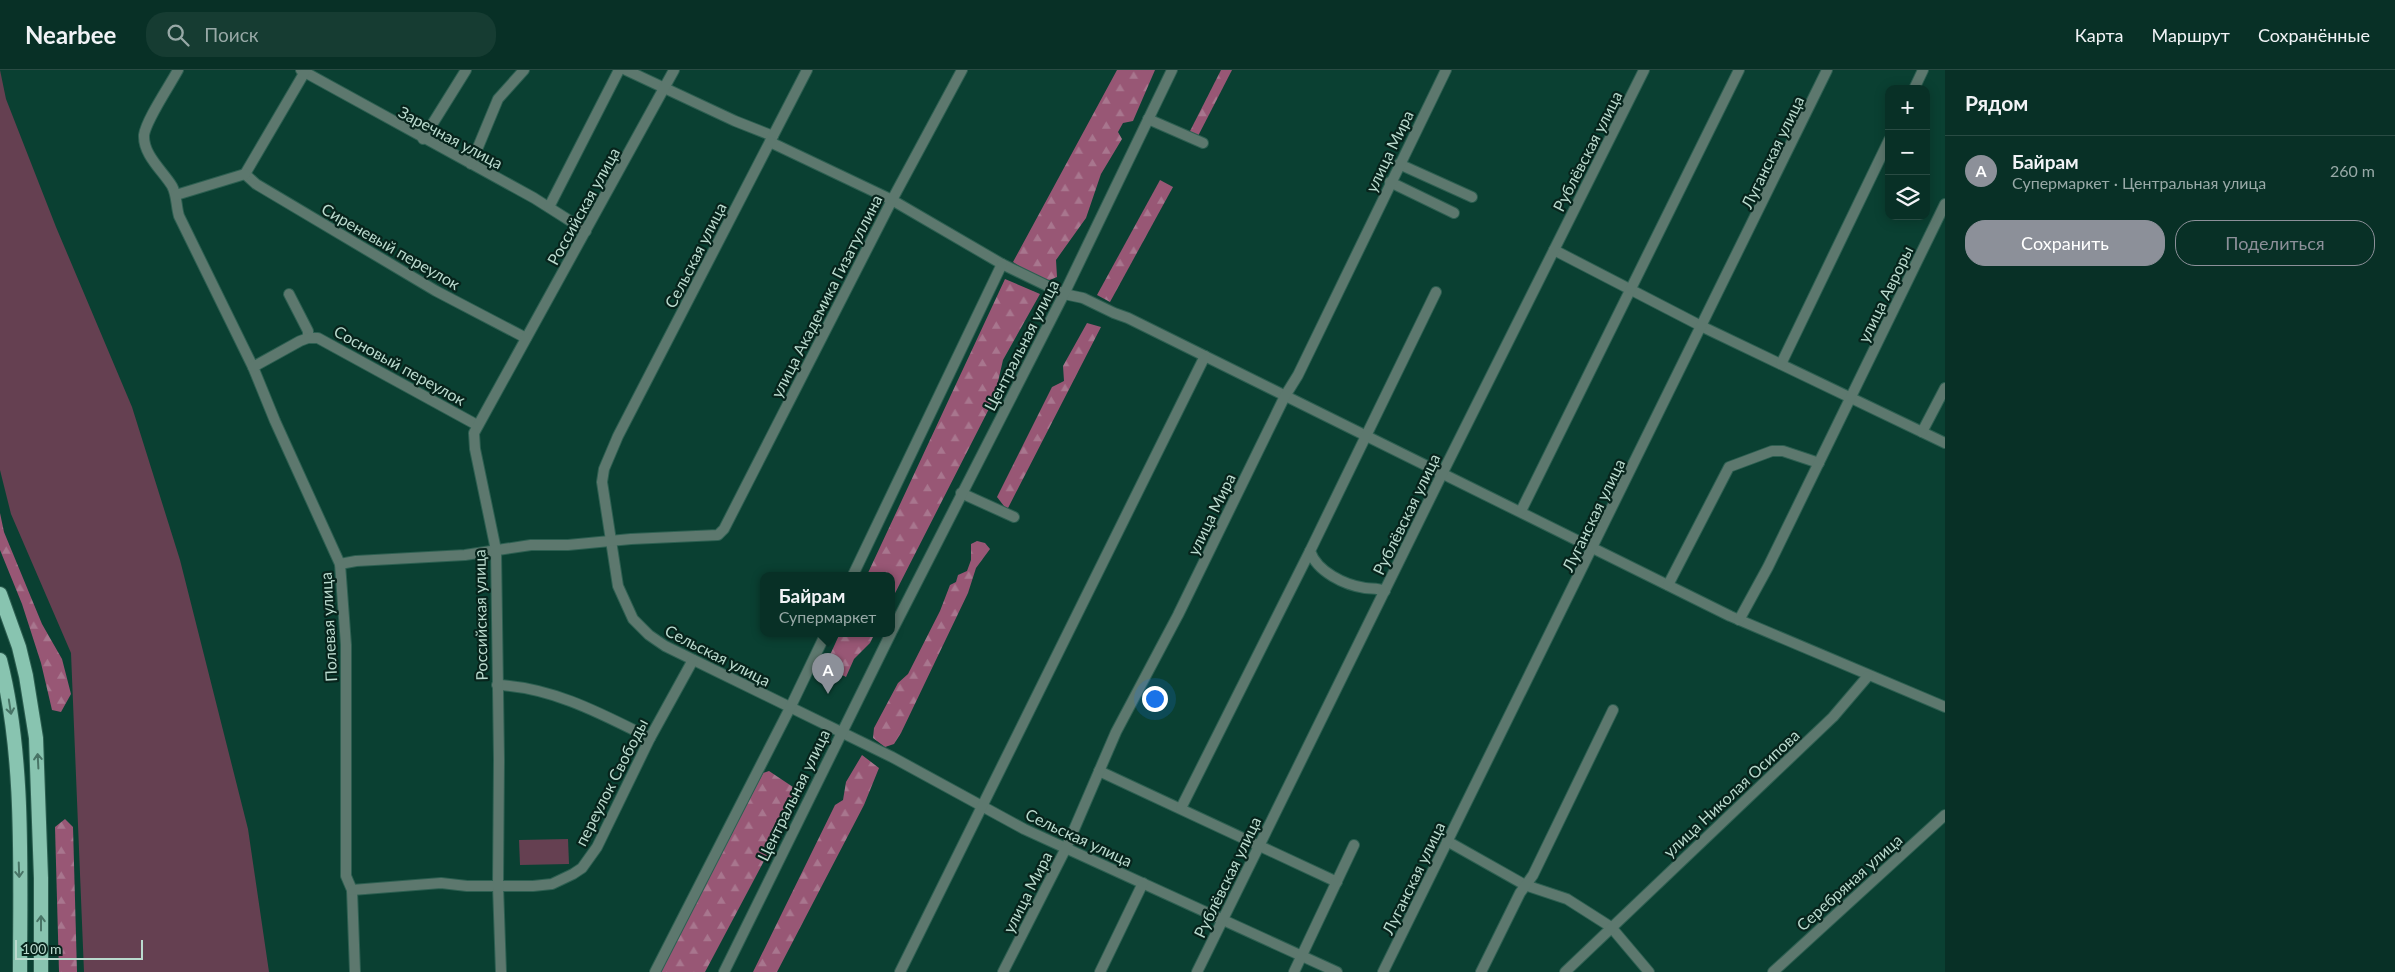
<!DOCTYPE html>
<html lang="ru">
<head>
<meta charset="utf-8">
<style>
  :root { --surface:#083026; --page:#163c32; --text:#f1f3f6; --muted:#98a9a7; --line:#294b43; --accent:#8c9099 }
  body { margin:0; font-family:Lato,sans-serif; background:var(--page); color:var(--text) }
  .controls { position:absolute; right:15px; top:15px; display:grid; overflow:hidden; border-radius:10px; box-shadow:0 2px 12px #0003 }
  .controls button { width:45px; height:45px; display:grid; place-items:center; padding:0; border:0; border-bottom:1px solid var(--line); background:var(--surface); color:var(--text); font:25px sans-serif }
  .scale { position:absolute; left:15px; bottom:12px; width:128px; box-sizing:border-box; padding-left:5px; border:2px solid #badace; border-top:0; font-size:14px; line-height:18px; white-space:nowrap; color:#badace; -webkit-text-stroke:4px #07241c; paint-order:stroke }
  .you { position:absolute; left:1154px; top:628px; width:18px; height:18px; margin:-12px; border:4px solid #fff; border-radius:50%; background:#1a73e8; box-shadow:0 0 0 8px #1a73e833 }
  .badge { display:grid; place-items:center; width:32px; height:32px; border-radius:50%; background:var(--accent); color:#fff; font-size:16px; font-weight:700 }
  .pin { position:absolute; translate:-50% -41px; filter:drop-shadow(0 1px 2px #0008) }
  .pin::after { content:''; position:absolute; top:26px; width:18px; height:15px; background:inherit; clip-path:polygon(0 0,100% 0,50% 100%) }
  .popup { position:absolute; left:760px; top:502px; width:135px; height:65px; box-sizing:border-box; display:grid; place-content:center; border-radius:10px; background:var(--surface); filter:drop-shadow(0 1px 4px #0005); font-size:16px; white-space:nowrap; color:var(--muted) }
  .popup b { font-size:19px; color:var(--text) }
  .popup::after { content:''; position:absolute; left:50%; top:100%; margin-left:-10px; border:10px solid transparent; border-top-color:var(--surface) }
  .list { margin:0; padding:0; list-style:none }
  h2 { display:flex; justify-content:space-between; align-items:center; height:65px; margin:0; padding:0 20px; font-size:21px }
  h2 small { font-size:16px; font-weight:400; color:var(--muted) }
  .list li { display:grid; grid-template-columns:32px 1fr auto; gap:15px; align-items:center; box-sizing:border-box; height:70px; padding:0 20px; border-top:1px solid var(--line) }
  .list b { display:block; font-size:19px; white-space:nowrap }
  .list p { margin:0; font-size:16px; white-space:nowrap; color:var(--muted) }
  .list em { font-size:16px; font-style:normal; color:var(--muted) }
  .actions { display:flex; gap:10px; padding:15px 20px }
  .actions a { flex:1; padding:11px 0; border:1px solid var(--accent); border-radius:20px; text-align:center; font-size:18px; color:var(--accent) }
  .actions .main { background:var(--accent); color:#fff }
  .icon { flex:none; width:28px; height:28px; fill:none; stroke:currentColor; stroke-width:2; stroke-linecap:round; stroke-linejoin:round }
  .map { position:relative; flex:none; width:1945px; height:902px; overflow:hidden }
  header { display:flex; align-items:center; gap:30px; box-sizing:border-box; height:70px; padding:0 25px; background:var(--surface); border-bottom:1px solid var(--line) }
  header strong { font-size:24px }
  nav { display:flex; gap:28px; margin-inline-start:auto; font-size:18px }
  .search { width:350px; height:45px; background:var(--page); display:flex; align-items:center; gap:12px; box-sizing:border-box; padding:0 18px; border-radius:20px; color:var(--muted); font-size:19px }
  main { display:flex }
  aside { flex:1; background:var(--surface) }
  .map>svg:first-child { display:block }
  .grass { fill:#654051 }
  .forest { fill:url(#forest-firs) }
  .lines { fill:none; stroke-linecap:round; stroke-linejoin:round }
  .minor-casing { stroke:#2d5f51; stroke-width:12 }
  .tertiary-casing { stroke:#2d5f51; stroke-width:12 }
  .trunk-casing { stroke:#2d5f51; stroke-width:16 }
  .minor { stroke:#5d786e; stroke-width:10 }
  .tertiary { stroke:#5d786e; stroke-width:10 }
  .trunk { stroke:#88c4b0; stroke-width:14 }
  .oneway { stroke:#487466 }
  .labels { text-anchor:middle; dominant-baseline:central; stroke-width:4.5; stroke-linejoin:round; paint-order:stroke }
  .street-label { font-size:16px; fill:#badace; stroke:#07241c }
</style>
</head>
<body>
<header>
<strong>Nearbee</strong>
<div class="search"><svg class="icon" aria-label="search" viewBox="0 0 24 24"><circle cx="10" cy="10" r="6"/><path d="M15 15l6 6"/></svg>Поиск</div>
<nav><a>Карта</a><a>Маршрут</a><a>Сохранённые</a></nav>
</header>
<main>
<div class="map">
<svg width="1945" height="902" viewBox="0 0 1945 902">
  <defs>
    <pattern id="forest-firs" width="22" height="20" patternUnits="userSpaceOnUse" patternTransform="scale(1.25)"><rect width="22" height="20" fill="#985775"/><path d="M5 1l3.5 6h-7zM16 11l3.5 6h-7z" fill="#a8768e"/></pattern>
  </defs>
  <rect width="100%" height="100%" fill="#0a4032"/>
  <g class="grass">
    <path d="M0,0L6,29L56,157L132,337L180,490L248,759L269,902H84L71,583L11,444L0,400Z"/>
    <path d="M568,769L569,794L520,795L519,770Z"/>
  </g>
  <g class="forest">
    <path d="M1117,0H1155L1133,51L1123,53L1118,62L1122,69L1101,104L1086,148L1056,190L1057,207L1045,212L1013,192Z"/>
    <path d="M1221,0H1232L1197,68L1189,63Z"/>
    <path d="M1160,110L1173,117L1110,232L1097,225Z"/>
    <path d="M1005,209L1040,224L1003,290L994,329L892,529V505H867Z"/>
    <path d="M1087,253L1101,257L1007,440L997,427L1052,317L1064,311L1063,296Z"/>
    <path d="M0,443L4,462L42,554L62,589L71,624L61,642L52,640L41,593L22,534L0,480Z"/>
    <path d="M977,471L985,473L990,479L976,498L968,523L901,663L894,674L885,677L873,668L874,658L898,613L908,604L940,541L950,515L956,512L958,505L967,501L971,490V474Z"/>
    <path d="M840,563H875L870,573L854,589L846,607L825,596Z"/>
    <path d="M862,685L879,698L864,735L777,902H753L835,735L843,730L846,712Z"/>
    <path d="M769,701L793,717L798,727L705,902H660L763,703Z"/>
    <path d="M65,749L73,757L77,902H59L55,757Z"/>
  </g>
  <g class="lines">
    <g class="minor-casing">
      <g id="minor">
        <path d="M178,0C170,15 146,50 144,65C143,85 163,101 172,116C177,125 176,136 179,146L253,297L275,351L340,494L346,575V806L352,820L355,902"/>
        <path d="M301,0L534,128L586,161"/>
        <path d="M626,0L735,51L773,66"/>
        <path d="M807,0L618,366L604,399L602,412L618,516L633,549L649,565L665,576L892,687L1024,759L1337,902"/>
        <path d="M1914,19L1923,0"/>
        <path d="M1148,49L1203,73"/>
        <path d="M423,69L466,0"/>
        <path d="M770,72L892,130L1002,194L1064,224L1083,228L1114,243L1128,248L1730,546L1945,637"/>
        <path d="M471,94L498,29L524,0"/>
        <path d="M1399,94L1472,127"/>
        <path d="M245,104L256,114L436,221L526,268"/>
        <path d="M245,104L306,0"/>
        <path d="M1390,112L1454,143"/>
        <path d="M176,125L245,104"/>
        <path d="M549,137L619,0"/>
        <path d="M1554,180L1703,257L1945,373"/>
        <path d="M289,224L308,261V268"/>
        <path d="M1781,294L1889,70"/>
        <path d="M253,297L300,271L308,268H318L477,355"/>
        <path d="M1922,362L1945,318"/>
        <path d="M961,423L1014,447"/>
        <path d="M1521,441L1739,0"/>
        <path d="M340,494L356,491L465,485L531,475H568L631,469L718,465L724,459L892,130L962,0"/>
        <path d="M853,505L1002,194"/>
        <path d="M1668,515L1729,397L1772,381H1783L1819,393"/>
        <path d="M1385,521C1378,518 1372,519 1365,518C1345,515 1317,502 1310,481L1436,222"/>
        <path d="M1739,550L1768,497L1945,134"/>
        <path d="M497,615C552,617 602,644 650,668"/>
        <path d="M1099,701L1337,812"/>
        <path d="M1181,738L1310,481"/>
        <path d="M1447,771L1525,815L1567,829L1611,857L1649,902"/>
        <path d="M352,820L441,813L467,816H533L552,814L573,804L582,798L597,777L650,668L693,590"/>
        <path d="M501,902L498,816L499,690L496,480L475,379L474,363L674,0"/>
        <path d="M655,902L790,638L826,563"/>
        <path d="M900,902L1205,286"/>
        <path d="M1003,902L1066,778L1116,662L1178,545L1285,326L1298,305L1446,0"/>
        <path d="M1100,902L1143,813"/>
        <path d="M1197,902L1443,402L1644,0"/>
        <path d="M1294,902L1354,775"/>
        <path d="M1383,902L1827,0"/>
        <path d="M1481,902L1520,823L1533,805L1613,640"/>
        <path d="M1565,902L1833,647L1868,606"/>
        <path d="M1773,902L1945,745"/>
      </g>
    </g>
    <g class="tertiary-casing">
      <g id="tertiary">
        <path d="M892,561L1064,224L1172,0"/>
        <path d="M724,902L891,563"/>
      </g>
    </g>
    <g class="trunk-casing">
      <g id="trunk">
        <path d="M0,524L19,577L26,606L36,668L41,808V902"/>
        <path d="M0,590C25,686 20,802 20,902"/>
      </g>
    </g>
    <use href="#minor" class="minor"/>
    <use href="#tertiary" class="tertiary"/>
    <use href="#trunk" class="trunk"/>
  </g>
  <defs><path id="oneway-shaft" d="M-6 0H5M1.5-3L5.5 0L1.5 3" fill="none" stroke-width="1.6" stroke-linecap="round" stroke-linejoin="round" transform="scale(1.25)"/></defs>
  <g class="oneway">
    <use href="#oneway-shaft" transform="translate(10 637) rotate(81)"/>
    <use href="#oneway-shaft" transform="translate(38 691) rotate(-93)"/>
    <use href="#oneway-shaft" transform="translate(19 800) rotate(88)"/>
    <use href="#oneway-shaft" transform="translate(41 853) rotate(-90)"/>
  </g>
  <g class="labels">
    <g class="street-label">
      <text transform="translate(451 67) rotate(28)">Заречная улица</text>
      <text transform="translate(1389 81) rotate(-64)">улица Мира</text>
      <text transform="translate(1587 81) rotate(-63)">Рублёвская улица</text>
      <text transform="translate(1772 82) rotate(-64)">Луганская улица</text>
      <text transform="translate(583 136) rotate(-61)">Российская улица</text>
      <text transform="translate(391 176) rotate(30)">Сиреневый переулок</text>
      <text transform="translate(695 185) rotate(-63)">Сельская улица</text>
      <text transform="translate(1885 224) rotate(-64)">улица Авроры</text>
      <text transform="translate(826 226) rotate(-63)">улица Академика Гизатуллина</text>
      <text transform="translate(1021 275) rotate(-63)">Центральная улица</text>
      <text transform="translate(400 295) rotate(29)">Сосновый переулок</text>
      <text transform="translate(1211 444) rotate(-64)">улица Мира</text>
      <text transform="translate(1406 444) rotate(-64)">Рублёвская улица</text>
      <text transform="translate(1593 445) rotate(-64)">Луганская улица</text>
      <text transform="translate(480 545) rotate(-91)">Российская улица</text>
      <text transform="translate(328 557) rotate(-93)">Полевая улица</text>
      <text transform="translate(718 585) rotate(27)">Сельская улица</text>
      <text transform="translate(611 712) rotate(-63)">переулок Свободы</text>
      <text transform="translate(1731 723) rotate(-43)">улица Николая Осипова</text>
      <text transform="translate(793 725) rotate(-64)">Центральная улица</text>
      <text transform="translate(1079 767) rotate(25)">Сельская улица</text>
      <text transform="translate(1227 807) rotate(-64)">Рублёвская улица</text>
      <text transform="translate(1413 808) rotate(-64)">Луганская улица</text>
      <text transform="translate(1849 812) rotate(-42)">Серебряная улица</text>
      <text transform="translate(1027 822) rotate(-63)">улица Мира</text>
    </g>
  </g>
</svg>
<div class="controls">
<button>+</button>
<button>−</button>
<button><svg class="icon" aria-label="layers" viewBox="0 0 24 24"><path d="M12 4l9 5-9 5-9-5zM3 14l9 5 9-5"/></svg></button>
</div>
<div class="scale">100 m</div>
<div class="you"></div>
<div class="pin badge" style="left:828px;top:624px">A</div>
<div class="popup"><b>Байрам</b>Супермаркет</div>
</div>
<aside>
<h2>Рядом<small></small></h2>
<ul class="list">
<li><span class="badge">A</span><div><b>Байрам</b><p>Супермаркет · Центральная улица</p></div><em>260 m</em></li>
</ul>
<div class="actions"><a class="main">Сохранить</a><a>Поделиться</a></div>
</aside>
</main>
</body>
</html>
